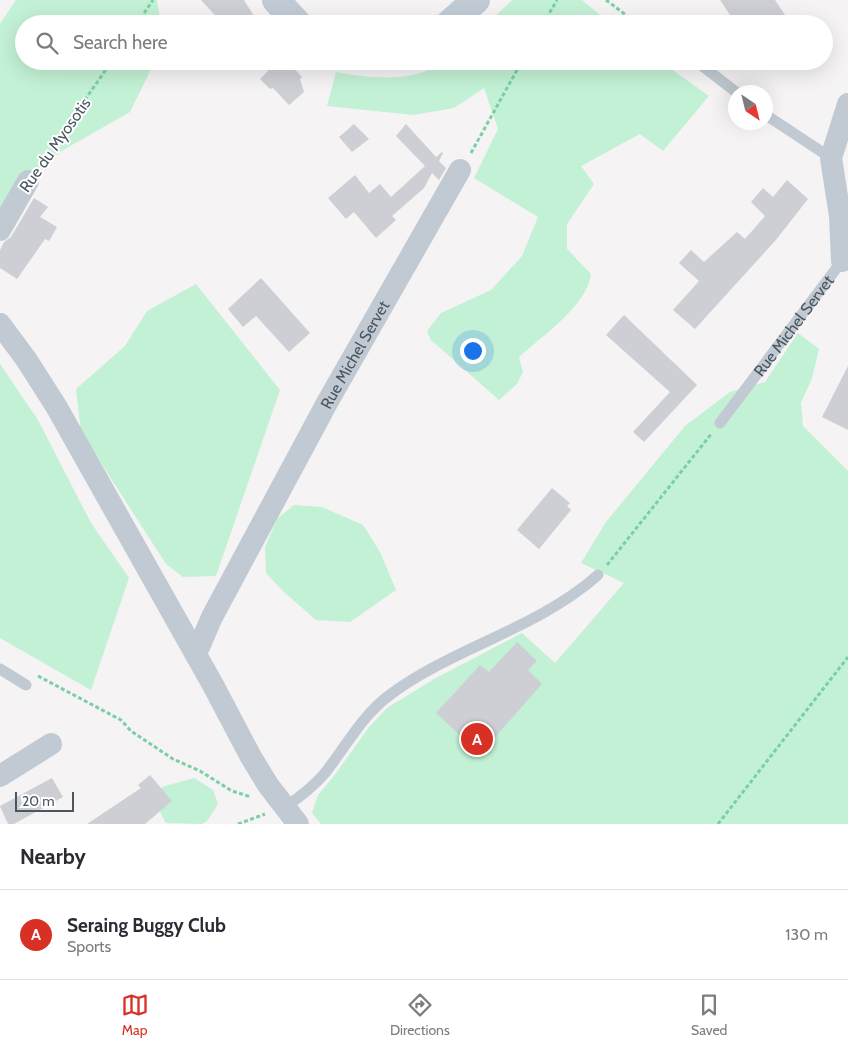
<!DOCTYPE html>
<html lang="en">
<head>
<meta charset="utf-8">
<style>
  :root { --surface:#fff; --page:#f7f7f7; --text:#2b2b33; --muted:#7c7c81; --line:#e1e1e2; --accent:#d93025 }
  body { margin:0; font-family:Cabin,sans-serif; background:var(--page); color:var(--text) }
  .compass { position:absolute; left:728px; top:85px; width:45px; height:45px; border-radius:50%; background:var(--surface); box-shadow:0 5px 20px #0002; rotate:145deg }
  .scale { position:absolute; left:15px; bottom:12px; width:59px; box-sizing:border-box; padding-left:5px; border:2px solid #4a5661; border-top:0; font-size:14px; line-height:18px; white-space:nowrap; color:#4a5661; -webkit-text-stroke:4px #fff; paint-order:stroke }
  .you { position:absolute; left:472px; top:350px; width:18px; height:18px; margin:-12px; border:4px solid #fff; border-radius:50%; background:#1a73e8; box-shadow:0 0 0 8px #1a73e833 }
  .badge { display:grid; place-items:center; width:32px; height:32px; border-radius:50%; background:var(--accent); color:#fff; font-size:16px; font-weight:700 }
  .pin { position:absolute; translate:-50% -50%; border:2px solid #fff; box-shadow:0 1px 5px #0006 }
  .list { margin:0; padding:0; list-style:none }
  h2 { display:flex; justify-content:space-between; align-items:center; height:65px; margin:0; padding:0 20px; font-size:21px }
  h2 small { font-size:16px; font-weight:400; color:var(--muted) }
  .list li { display:grid; grid-template-columns:32px 1fr auto; gap:15px; align-items:center; box-sizing:border-box; height:90px; padding:0 20px; border-top:1px solid var(--line) }
  .list b { display:block; font-size:19px; white-space:nowrap }
  .list p { margin:0; font-size:16px; white-space:nowrap; color:var(--muted) }
  .list em { font-size:16px; font-style:normal; color:var(--muted) }
  .icon { flex:none; width:28px; height:28px; fill:none; stroke:currentColor; stroke-width:2; stroke-linecap:round; stroke-linejoin:round }
  .map { position:relative; flex:none; width:848px; height:824px; overflow:hidden }
  .search { position:absolute; background:var(--surface); box-shadow:0 5px 20px #0002; left:15px; right:15px; top:15px; height:55px; display:flex; align-items:center; gap:12px; box-sizing:border-box; padding:0 18px; border-radius:28px; color:var(--muted); font-size:19px }
  .sheet { height:155px; background:var(--surface) }
  nav { display:flex; justify-content:space-around; align-items:center; box-sizing:border-box; height:70px; border-top:1px solid var(--line); background:var(--surface); font-size:14px; color:var(--muted) }
  nav a { display:grid; justify-items:center; gap:2px }
  nav .on { color:var(--accent) }
  .map>svg:first-child { display:block }
  .green { fill:#c3f1d5 }
  .building { fill:#cdcfd5 }
  .lines { fill:none; stroke-linecap:round; stroke-linejoin:round }
  .path { stroke:#7ad0a6; stroke-width:3; stroke-dasharray:4 2.5; stroke-linecap:butt }
  .lane { stroke:#c1cad2; stroke-width:11 }
  .street { stroke:#c1cad2; stroke-width:22 }
  .secondary { stroke:#c1cbd6; stroke-width:28 }
  .labels { text-anchor:middle; dominant-baseline:central; stroke-width:4; stroke-linejoin:round; paint-order:stroke }
  .street-label { font-size:16px; fill:#4a5661; stroke:#fff }
</style>
</head>
<body>
<div class="map">
<svg width="848" height="824" viewBox="0 0 848 824">
  <rect width="100%" height="100%" fill="#f5f3f3"/>
  <g class="green">
    <path d="M16,0H157L161,24H24V61H155L130,112L58,153L33,179L0,225V24Z"/>
    <path d="M512,0H582L611,24H487Z"/>
    <path d="M443,61H660L709,96L663,151L640,134L581,166L594,184L567,224V249L591,274C588,305 542,336 519,357L523,372L517,384L499,400L431,340L427,331L441,313L491,290L522,256L538,217L474,178L498,129L484,88L454,108L413,115L327,106L336,72C368,78 416,84 443,61Z"/>
    <path d="M196,284L280,390L216,576L183,577L166,564L81,432L76,389L125,346L147,311Z"/>
    <path d="M798,333L819,349L812,378L801,403L803,426L848,471V824H321L312,813L318,795L334,776L369,727L387,708L434,679L522,633L555,663L624,583L581,563L606,522L685,426L730,392L765,382Z"/>
    <path d="M0,364L38,420L91,523L129,578L91,690L0,638Z"/>
    <path d="M294,505L322,507L363,525L380,552L396,590L350,622L316,620L284,592L266,573L265,547L277,519Z"/>
    <path d="M194,778L213,790L218,804L207,821L202,824L166,823L160,812L162,787Z"/>
  </g>
  <g class="building">
    <path d="M201,0H244L259,24H223Z"/>
    <path d="M720,0H775L791,24H742L736,15L732,18Z"/>
    <path d="M258,61H287L302,77L300,79L304,92L289,105L273,88L270,89L260,79L268,71Z"/>
    <path d="M354,124L369,139L352,152L339,137Z"/>
    <path d="M406,124L436,157L442,152L443,153L439,161L446,168L439,180L432,173L424,188L392,216L396,220L376,238L354,212L346,219L328,198L355,175L369,193L380,184L391,197L425,166L396,136Z"/>
    <path d="M787,180L808,199L775,241L695,329L673,310L699,281L679,263L691,250L704,262L737,232L745,239L765,216L751,202L763,188L773,197Z"/>
    <path d="M34,198L48,207L40,217L57,227L49,241L45,239L17,279L0,268V250L4,242L11,237Z"/>
    <path d="M261,278L310,333L289,352L256,316L243,327L228,309Z"/>
    <path d="M624,315L697,385L644,442L633,432L670,392L606,335Z"/>
    <path d="M848,366V430L822,417Z"/>
    <path d="M552,488L570,503L567,506L571,510L539,549L517,530Z"/>
    <path d="M517,642L537,661L528,670L542,684L480,754L436,713L480,665L489,672Z"/>
    <path d="M150,775L172,801L145,824H87L141,788L138,785Z"/>
    <path d="M52,778L63,797L14,824H8L0,806Z"/>
  </g>
  <g class="lines">
    <g class="path">
      <path d="M606,0L638,24"/>
      <path d="M137,24L153,0"/>
      <path d="M543,24L557,0"/>
      <path d="M471,153L522,61"/>
      <path d="M40,164L112,61"/>
      <path d="M607,565L712,433"/>
      <path d="M38,676L121,720L131,731L173,759L200,771L232,791L251,797"/>
      <path d="M238,824L265,814"/>
      <path d="M718,824L848,657"/>
    </g>
    <g class="lane">
      <path d="M696,61L736,92"/>
      <path d="M766,115L831,158"/>
      <path id="s1" d="M720,423L842,261"/>
      <path d="M0,669L26,685"/>
      <path d="M285,807C300,797 314,786 325,773C347,745 362,715 391,694C455,647 537,629 598,575"/>
    </g>
    <g class="street">
      <path d="M0,230L28,181"/>
      <path d="M842,261L840,216L831,158L848,104"/>
      <path d="M0,324L26,359L56,406L213,685L251,757L268,785L298,824"/>
      <path id="s2" d="M196,654L212,617L328,401L460,170"/>
      <path d="M0,776L51,744"/>
    </g>
    <g class="secondary">
      <path d="M276,0L298,24"/>
      <path d="M449,24L476,0"/>
    </g>
  </g>
  <g class="labels">
    <g class="street-label">
      <text transform="translate(55 145) rotate(-55)">Rue du Myosotis</text>
      <text stroke="none"><textPath href="#s1" startOffset="122">Rue Michel Servet</textPath></text>
      <text stroke="none"><textPath href="#s2" startOffset="339">Rue Michel Servet</textPath></text>
    </g>
  </g>
</svg>
<svg class="compass" viewBox="-18 -18 36 36"><path d="M0-13l5 13h-10z" fill="#e53935"/><path d="M0 13l5-13h-10z" fill="#7c7c81"/></svg>
<div class="scale">20 m</div>
<div class="you"></div>
<div class="pin badge" style="left:477px;top:739px">A</div>
<div class="search"><svg class="icon" aria-label="search" viewBox="0 0 24 24"><circle cx="10" cy="10" r="6"/><path d="M15 15l6 6"/></svg>Search here</div>
</div>
<section class="sheet">
<h2>Nearby<small></small></h2>
<ul class="list">
<li><span class="badge">A</span><div><b>Seraing Buggy Club</b><p>Sports</p></div><em>130 m</em></li>
</ul>
</section>
<nav>
<a class="on"><svg class="icon" aria-label="map" viewBox="0 0 24 24"><path d="M3 6l6-2 6 2 6-2v14l-6 2-6-2-6 2zM9 4v14M15 6v14"/></svg>Map</a>
<a><svg class="icon" aria-label="directions" viewBox="0 0 24 24"><path d="M12 3l9 9-9 9-9-9zM9 14v-3h6M13 9l2 2-2 2"/></svg>Directions</a>
<a><svg class="icon" aria-label="saved" viewBox="0 0 24 24"><path d="M7 4h10v16l-5-4-5 4z"/></svg>Saved</a>
</nav>
</body>
</html>
